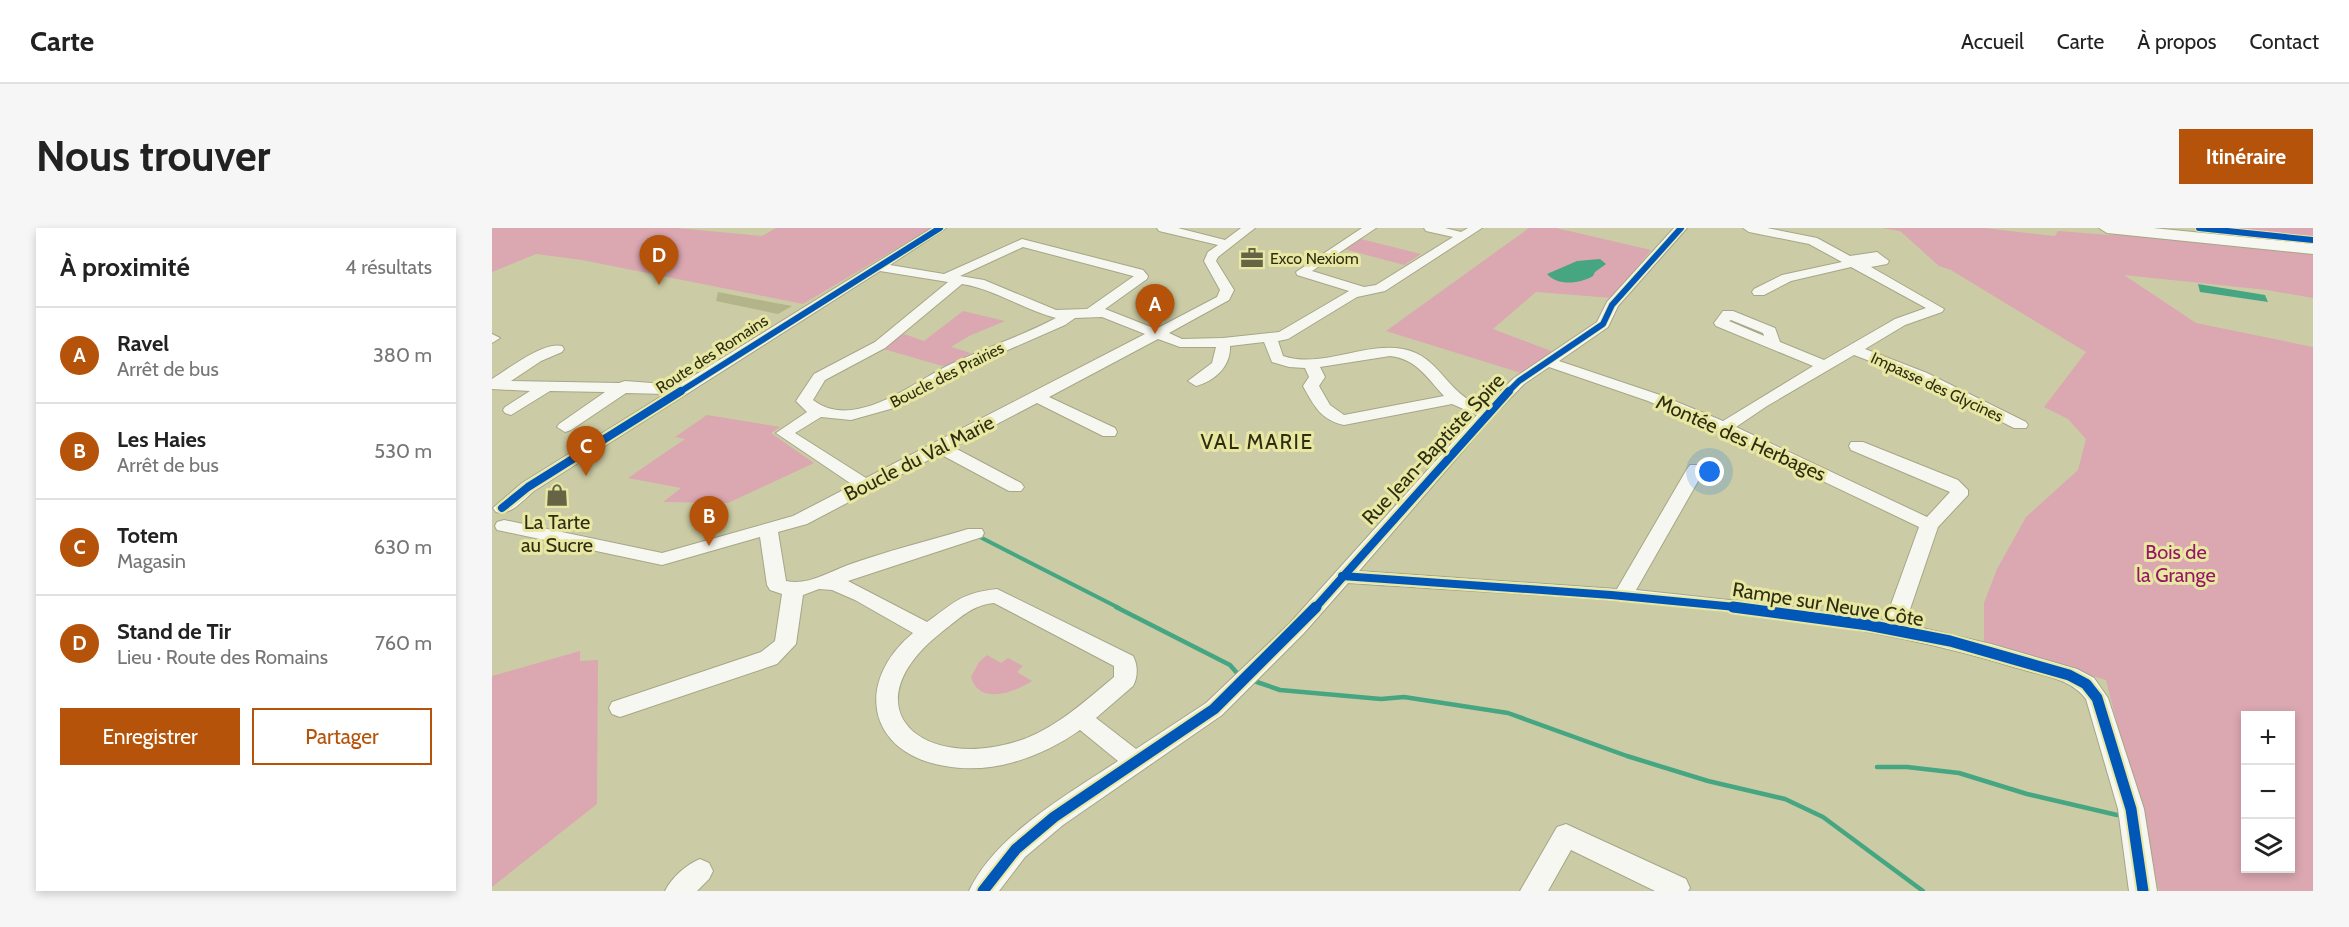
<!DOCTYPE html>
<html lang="fr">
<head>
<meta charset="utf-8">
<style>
  :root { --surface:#fff; --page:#f6f6f6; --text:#222; --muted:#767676; --line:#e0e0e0; --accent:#b45309 }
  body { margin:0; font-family:Cabin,sans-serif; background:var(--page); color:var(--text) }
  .controls { position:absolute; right:18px; bottom:18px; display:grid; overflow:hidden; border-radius:0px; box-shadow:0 3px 9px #0003 }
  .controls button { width:54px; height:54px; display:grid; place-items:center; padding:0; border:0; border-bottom:2px solid var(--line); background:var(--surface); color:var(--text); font:30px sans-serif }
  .you { position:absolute; left:1218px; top:244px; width:21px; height:21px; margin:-15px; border:4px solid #fff; border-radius:50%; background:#1a73e8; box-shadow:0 0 0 9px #1a73e833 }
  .badge { display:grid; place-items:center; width:39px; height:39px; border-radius:50%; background:var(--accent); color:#fff; font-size:20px; font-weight:700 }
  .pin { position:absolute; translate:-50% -50px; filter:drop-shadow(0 2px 3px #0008) }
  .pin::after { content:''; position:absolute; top:32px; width:21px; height:18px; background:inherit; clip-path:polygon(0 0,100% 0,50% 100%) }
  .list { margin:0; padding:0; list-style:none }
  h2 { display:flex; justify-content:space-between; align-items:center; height:78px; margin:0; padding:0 24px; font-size:26px }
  h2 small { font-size:20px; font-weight:400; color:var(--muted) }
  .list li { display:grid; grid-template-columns:39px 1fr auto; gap:18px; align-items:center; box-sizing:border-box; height:96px; padding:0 24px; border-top:2px solid var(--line) }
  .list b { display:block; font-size:22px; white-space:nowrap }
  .list p { margin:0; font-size:20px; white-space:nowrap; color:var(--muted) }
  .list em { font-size:20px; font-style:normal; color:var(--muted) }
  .actions { display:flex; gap:12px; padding:18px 24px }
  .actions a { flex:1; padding:14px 0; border:2px solid var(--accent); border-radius:0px; text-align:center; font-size:21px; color:var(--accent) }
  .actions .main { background:var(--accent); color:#fff }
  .icon { flex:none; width:33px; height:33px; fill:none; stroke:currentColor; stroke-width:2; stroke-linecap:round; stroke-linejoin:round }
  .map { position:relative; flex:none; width:1821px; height:663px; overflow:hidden; border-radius:0px }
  header { display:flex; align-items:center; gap:36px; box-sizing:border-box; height:84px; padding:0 30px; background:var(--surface); border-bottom:2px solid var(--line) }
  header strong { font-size:28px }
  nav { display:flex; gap:33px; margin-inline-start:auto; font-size:21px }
  .intro { display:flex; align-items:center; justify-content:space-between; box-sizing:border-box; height:144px; padding:0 36px }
  h1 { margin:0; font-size:42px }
  .button { padding:15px 27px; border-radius:0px; background:var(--accent); color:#fff; font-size:21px; font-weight:700 }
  main { display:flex; gap:36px; padding:0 36px }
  aside { flex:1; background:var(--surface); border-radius:0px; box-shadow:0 3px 9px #0003 }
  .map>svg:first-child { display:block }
  .green { fill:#dba7b1; fill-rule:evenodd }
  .water { fill:#47a682 }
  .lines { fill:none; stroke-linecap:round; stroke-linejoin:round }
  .stream-far1 { stroke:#47a682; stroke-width:4 }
  .stream { stroke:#47a682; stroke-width:4.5 }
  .building { fill:#b3b48a }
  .minor-casing { stroke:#a6a688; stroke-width:2 }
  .major-casing { stroke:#a6a688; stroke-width:2 }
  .minor { fill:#f7f7f2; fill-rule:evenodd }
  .major { fill:#f7f7f2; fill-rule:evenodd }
  .cycleway-far2-casing { stroke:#e8e8a3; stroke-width:8 }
  .cycleway-far1-casing { stroke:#e8e8a3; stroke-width:12 }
  .cycleway-casing { stroke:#e8e8a3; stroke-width:15 }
  .cycleway-far2 { stroke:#0057b8; stroke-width:6 }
  .cycleway-far1 { stroke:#0057b8; stroke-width:8 }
  .cycleway { stroke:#0057b8; stroke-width:11 }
  .labels { text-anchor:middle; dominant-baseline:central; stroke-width:6; stroke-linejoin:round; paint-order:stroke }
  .far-poi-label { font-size:16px; fill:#2e2d12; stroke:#e8e8a3; text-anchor:start }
  .far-street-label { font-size:16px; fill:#2e2d12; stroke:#e8e8a3 }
  .street-label { font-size:20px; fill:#2e2d12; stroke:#e8e8a3 }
  .poi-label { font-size:20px; fill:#2e2d12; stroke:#e8e8a3 }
  .park-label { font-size:20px; fill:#971566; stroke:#e8e8a3 }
  .neighbourhood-label { font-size:21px; letter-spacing:1.5px; fill:#2e2d12; stroke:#e8e8a3 }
</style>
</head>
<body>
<header>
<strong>Carte</strong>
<nav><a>Accueil</a><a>Carte</a><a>À propos</a><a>Contact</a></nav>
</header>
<div class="intro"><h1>Nous trouver</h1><a class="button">Itinéraire</a></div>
<main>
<aside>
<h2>À proximité<small>4 résultats</small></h2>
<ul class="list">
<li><span class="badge">A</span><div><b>Ravel</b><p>Arrêt de bus</p></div><em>380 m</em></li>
<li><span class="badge">B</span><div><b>Les Haies</b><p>Arrêt de bus</p></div><em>530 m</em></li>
<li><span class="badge">C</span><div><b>Totem</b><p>Magasin</p></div><em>630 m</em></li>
<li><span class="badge">D</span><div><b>Stand de Tir</b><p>Lieu · Route des Romains</p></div><em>760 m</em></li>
</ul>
<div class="actions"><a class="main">Enregistrer</a><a>Partager</a></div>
</aside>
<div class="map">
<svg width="1821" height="663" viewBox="0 0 1821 663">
  <rect width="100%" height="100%" fill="#cbcca5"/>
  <g class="green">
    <path d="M0,0H185L270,8L284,0H439L311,76L90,32L44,26L0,44Z"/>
    <path d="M1037,0H1064L1159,22L1121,70L1044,64L1001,101L1062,124L1029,145L894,103Z"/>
    <path d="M1389,0H1492L1563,8L1566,3L1618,7L1653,6L1821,25V70L1775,62L1632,47L1704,95L1821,119V663H1667L1614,452L1492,416V375L1505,341L1534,289L1586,242L1594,211L1576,191L1552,179L1594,124L1459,42L1447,38L1408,3ZM1754,488H1798V640H1754Z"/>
    <path d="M1734,0H1821V9L1818,8Z"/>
    <path d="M869,11L929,26L912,37L852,21Z"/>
    <path d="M471,83L513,93L477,108L459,119L479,125L454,139L388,120L412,106L432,113Z"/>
    <path d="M215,187L288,199L279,205L322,235L236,275L171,274L189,260L136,250L193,211L183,209Z"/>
    <path d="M88,423V433L106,432L105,576L0,659V448Z"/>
    <path d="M495,427L509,435L516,430L531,438L525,444L540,453C523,464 487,478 479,449L487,434Z"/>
  </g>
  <g class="water">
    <path d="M1108,31L1114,36L1103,44L1101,48C1088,56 1065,58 1055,46L1085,33Z"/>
    <path d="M1706,56L1773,67L1776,74L1708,64Z"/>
  </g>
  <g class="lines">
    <path class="stream-far1" d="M486,308L627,380"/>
    <g class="stream">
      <path d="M624,379L738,437L745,445"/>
      <path d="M762,453L788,462L889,471L912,469L1016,485L1135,528L1216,553L1293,571L1331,589L1431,663"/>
      <path d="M1385,539H1415L1467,545L1535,566L1625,587"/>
    </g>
  </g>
  <path class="building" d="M226,64L262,71L300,78L286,86L224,73Z"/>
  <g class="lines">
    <g class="minor-casing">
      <g id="minor">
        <path d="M440,0H454L398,37L452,46L530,11L651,42L656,48L655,51L613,81L664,101L725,69L728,62L712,33L716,24L726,17L667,3L665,0H686L733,12L749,0H763L726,29L724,33L742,62L737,72L677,105L690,111L731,110L787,104L857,63L805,47L804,44L870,0H884L820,43L872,59L884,57L961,9L934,3L932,0H953L969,4L976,0H990L893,63L865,69L796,111L786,113L791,128C830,141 871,114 911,121C949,128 953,166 992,179L1022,150L1105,94L1115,74L1182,0H1195L1126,78L1116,99L1067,133L1168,167L1231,193L1321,138L1224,98L1222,95L1231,83H1241L1283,100L1288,114L1332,132L1403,91L1434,80L1359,39L1299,53L1272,67H1262L1260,64L1262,61L1290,47L1350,34L1317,16L1257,4L1251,0H1275L1325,10L1358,28L1385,24L1397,33L1395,36L1379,39L1452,81L1450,84L1413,97L1373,121L1435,145L1534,194L1536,197L1534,200H1522L1425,151L1362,127L1275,178L1244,199L1435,289L1458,264L1359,222L1357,218L1359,214H1371L1466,252L1476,262V267L1446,299L1413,396L1499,416L1585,441L1602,450L1616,470L1652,581L1665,663H1637L1626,581L1594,471C1579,450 1548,447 1525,440C1315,375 1075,370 856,355L812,405L730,487L571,597L533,629L507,663H477C503,607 576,566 626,533L588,502C550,529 500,547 453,538C375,525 362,454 421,405L363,372L340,362L327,361L311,367L304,416L285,436L128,489L120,486L117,480L120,474L269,424L283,413L290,366L278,362L275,357L268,309L170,337L5,302L3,298L5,294L12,292L170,325L301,288L361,257L284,205L315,184L304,173L322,146L383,114L456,54L388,43L42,263C31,272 19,288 4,284L1,280L30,255L173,166L134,165L79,202L73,204L65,199L67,196L113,164L58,163L19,187L13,185L11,182L13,179L38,163L0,161V151C16,141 52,113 70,118L72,121L70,124L49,133L19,153L127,155L133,153L187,157ZM531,19L641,48H642L595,81L564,82L492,52L468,48ZM470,56C503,61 532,82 564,90C530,108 493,120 459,136C421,154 362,204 321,172L333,152L393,120ZM610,89L653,106L374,250L303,205L329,189L359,192L409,178L468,143L573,97L583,90ZM1239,92L1271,105L1272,108L1237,93ZM666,111L688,119H724L720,135L696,153L704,158C723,153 739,138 738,118L772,114L780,134L797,139L813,140L817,149L811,158C822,178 829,192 852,197L960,176L985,187L798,395L714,475L644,521L604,490L641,458C646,449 646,437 641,428L505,361C469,365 463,374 435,394L356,353L490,309L492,305L490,301H476C436,313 395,323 356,337C337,344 315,358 294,353L286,304L315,296L448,226L517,263H529L532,259L529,255L461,219L545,175L611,208H623L625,204L623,200L557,169ZM898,128C925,131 935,150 952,168L852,187L838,177L827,158L833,149L828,139ZM1057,139L1156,173L1226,203L1427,299L1393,393L1292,378L1144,362L1213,241L1210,237H1198L1195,241L1125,361L867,343L1001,188L1032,156ZM502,375L622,438V449C592,474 561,503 523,514C426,543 356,477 451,403C468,390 480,377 502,375Z"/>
        <path d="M0,106L8,110L0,115Z"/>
        <path d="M1074,596L1194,651L1198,660L1196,663H1163L1079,622L1056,663H1028L1065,599Z"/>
        <path d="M208,631L217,635L221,643L217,651L205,663H173C180,649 194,637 208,631Z"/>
      </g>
    </g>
    <g class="major-casing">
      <path id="major" d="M1607,0H1661L1821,16V26L1615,5Z"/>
    </g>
    <use href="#minor" class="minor"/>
    <use href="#major" class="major"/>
    <g class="cycleway-far2-casing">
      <g id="cycleway-far2">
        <path d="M1707,0L1821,12"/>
        <path d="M186,165L448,0"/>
        <path d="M1015,165L1027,153L1111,96L1120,77L1189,0"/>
      </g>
    </g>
    <g class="cycleway-far1-casing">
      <g id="cycleway-far1">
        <path d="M10,280L36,259L189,163"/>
        <path d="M850,348L1119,367L1254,380"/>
        <path d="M823,380L1017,163"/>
      </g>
    </g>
    <g class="cycleway-casing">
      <g id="cycleway">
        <path d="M1241,379L1376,397L1458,413L1577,447L1594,456L1605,470L1639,581L1651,663"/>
        <path d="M491,663L524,621L562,589L722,481L824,379"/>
      </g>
    </g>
    <use href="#cycleway-far2" class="cycleway-far2"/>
    <use href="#cycleway-far1" class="cycleway-far1"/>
    <use href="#cycleway" class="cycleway"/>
  </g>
  <defs>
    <g id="office-bare" transform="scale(1.8)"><path d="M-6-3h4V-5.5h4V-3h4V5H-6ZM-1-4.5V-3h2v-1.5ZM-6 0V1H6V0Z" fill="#656545" stroke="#e8e8a3" stroke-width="2.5" paint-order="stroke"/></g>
    <g id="shop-bare" transform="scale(1.8)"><path d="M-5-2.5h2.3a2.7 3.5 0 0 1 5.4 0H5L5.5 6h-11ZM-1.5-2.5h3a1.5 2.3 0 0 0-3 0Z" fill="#656545" stroke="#e8e8a3" stroke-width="2.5" paint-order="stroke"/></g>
  </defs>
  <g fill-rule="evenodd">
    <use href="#office-bare" x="760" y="30"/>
    <use href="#shop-bare" x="65" y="267"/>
  </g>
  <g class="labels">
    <g class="far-poi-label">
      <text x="778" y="30">Exco Nexiom</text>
    </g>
    <g class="far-street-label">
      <text transform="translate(220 126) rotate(-33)">Route des Romains</text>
      <text transform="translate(455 147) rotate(-27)">Boucle des Prairies</text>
      <text transform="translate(1445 159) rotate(25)">Impasse des Glycines</text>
    </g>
    <g class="street-label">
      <text transform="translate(1249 210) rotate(24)">Montée des Herbages</text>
      <text transform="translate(941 221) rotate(-47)">Rue Jean-Baptiste Spire</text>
      <text transform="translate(427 230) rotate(-27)">Boucle du Val Marie</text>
      <text transform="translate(1336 376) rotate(9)">Rampe sur Neuve Côte</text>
    </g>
    <g class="poi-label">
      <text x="65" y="294">La Tarte<tspan x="65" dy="23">au Sucre</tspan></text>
    </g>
    <g class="park-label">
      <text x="1684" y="324">Bois de<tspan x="1684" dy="23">la Grange</tspan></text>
    </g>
    <g class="neighbourhood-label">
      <text x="765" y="213">VAL MARIE</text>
    </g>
  </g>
</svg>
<div class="controls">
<button>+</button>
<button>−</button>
<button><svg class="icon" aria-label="layers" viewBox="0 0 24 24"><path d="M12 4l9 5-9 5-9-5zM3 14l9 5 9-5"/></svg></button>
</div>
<div class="you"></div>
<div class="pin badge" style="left:663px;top:106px">A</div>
<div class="pin badge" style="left:217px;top:318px">B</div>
<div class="pin badge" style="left:94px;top:248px">C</div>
<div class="pin badge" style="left:167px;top:57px">D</div>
</div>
</main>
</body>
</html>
